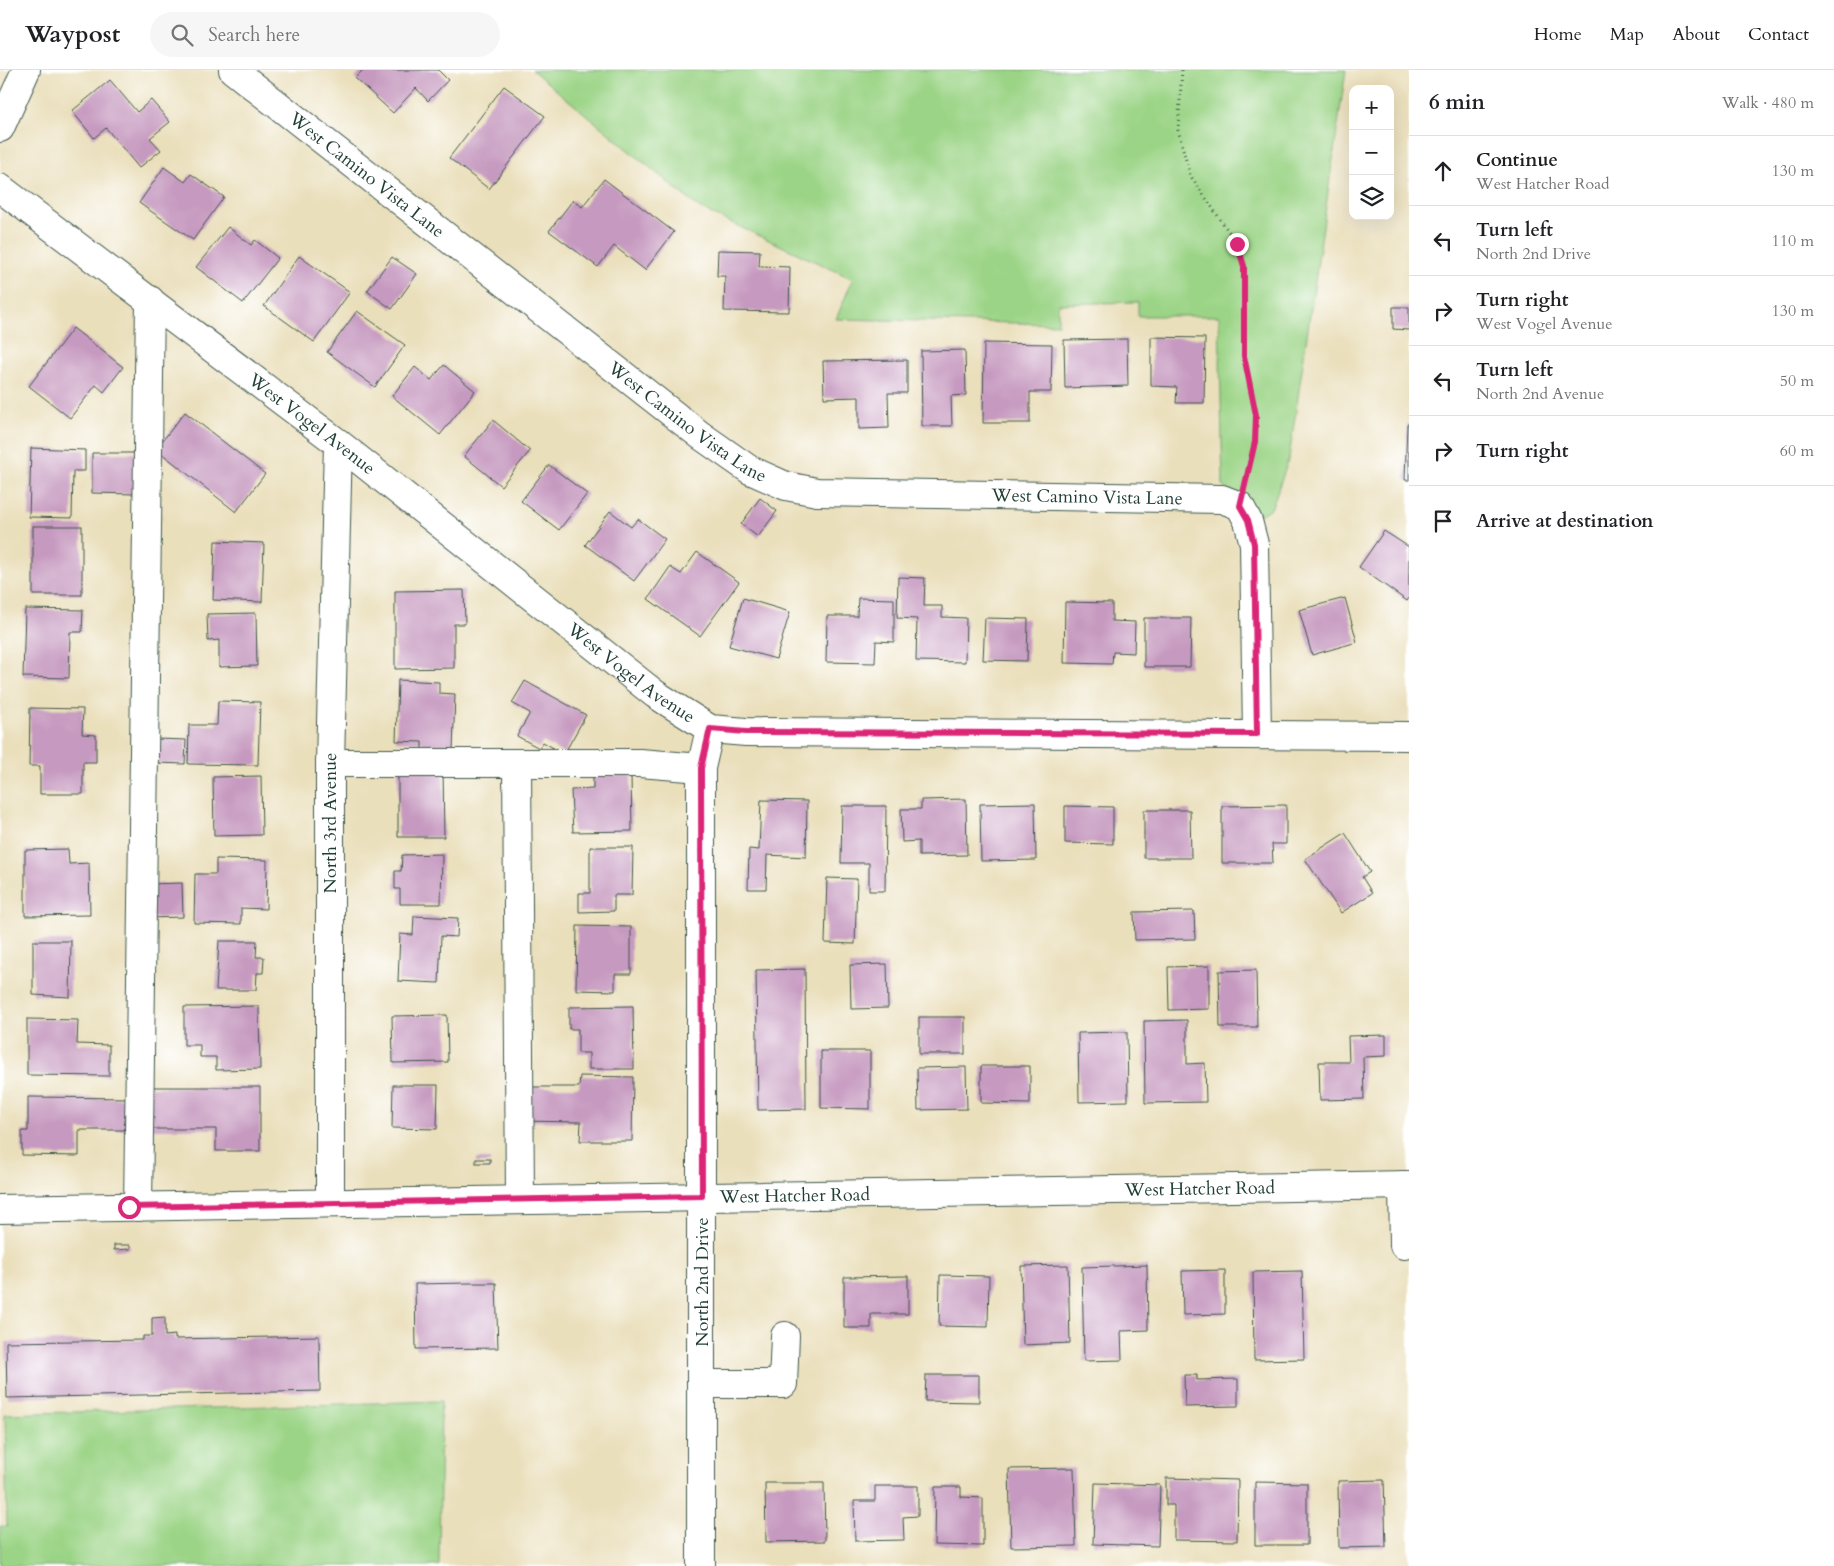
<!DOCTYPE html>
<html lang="en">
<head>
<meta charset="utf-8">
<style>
  :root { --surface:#fff; --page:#f6f6f6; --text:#202124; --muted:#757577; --line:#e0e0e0 }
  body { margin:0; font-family:Cardo,serif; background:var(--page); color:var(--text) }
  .controls { position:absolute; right:15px; top:15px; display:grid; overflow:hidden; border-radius:10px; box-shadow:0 5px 20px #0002 }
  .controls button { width:45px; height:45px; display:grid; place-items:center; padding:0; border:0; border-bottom:1px solid var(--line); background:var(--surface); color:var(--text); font:25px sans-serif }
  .stop { position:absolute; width:15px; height:15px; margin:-11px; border:4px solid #db2777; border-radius:50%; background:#fff }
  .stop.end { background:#db2777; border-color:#fff; box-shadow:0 1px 5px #0008 }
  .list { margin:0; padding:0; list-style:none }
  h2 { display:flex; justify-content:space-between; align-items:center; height:65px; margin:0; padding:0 20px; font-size:21px }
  h2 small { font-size:16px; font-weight:400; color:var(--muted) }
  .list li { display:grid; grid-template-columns:32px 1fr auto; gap:15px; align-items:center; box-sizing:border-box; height:70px; padding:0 20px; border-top:1px solid var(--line) }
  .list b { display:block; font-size:19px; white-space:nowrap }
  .list p { margin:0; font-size:16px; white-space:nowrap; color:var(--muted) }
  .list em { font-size:16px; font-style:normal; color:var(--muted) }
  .icon { flex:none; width:28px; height:28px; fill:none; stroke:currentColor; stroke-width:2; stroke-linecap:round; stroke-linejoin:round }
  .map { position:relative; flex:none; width:1409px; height:1496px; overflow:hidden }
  header { display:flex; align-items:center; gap:30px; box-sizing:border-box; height:70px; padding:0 25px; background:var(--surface); border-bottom:1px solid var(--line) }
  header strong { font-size:24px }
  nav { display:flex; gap:28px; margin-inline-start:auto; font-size:18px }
  .search { width:350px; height:45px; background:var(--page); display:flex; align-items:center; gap:12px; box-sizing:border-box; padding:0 18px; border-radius:28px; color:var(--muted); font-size:19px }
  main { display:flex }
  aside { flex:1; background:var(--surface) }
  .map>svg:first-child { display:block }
  .green { fill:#9bd486; stroke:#5d885d }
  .building { fill:#c69ac0 }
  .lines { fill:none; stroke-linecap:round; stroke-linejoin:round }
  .minor-casing { stroke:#3d5548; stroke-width:30 }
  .path { stroke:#3d5548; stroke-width:3; stroke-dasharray:1 4; stroke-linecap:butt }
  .minor { stroke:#fff; stroke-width:28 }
  .route { stroke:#db2777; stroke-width:6 }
  .labels { text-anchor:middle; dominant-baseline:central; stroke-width:5; stroke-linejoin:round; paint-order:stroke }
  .street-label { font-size:18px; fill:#1f3d34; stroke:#fff }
</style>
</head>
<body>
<header>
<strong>Waypost</strong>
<div class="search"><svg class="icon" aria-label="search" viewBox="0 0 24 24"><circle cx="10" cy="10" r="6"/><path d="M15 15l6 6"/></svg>Search here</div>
<nav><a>Home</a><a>Map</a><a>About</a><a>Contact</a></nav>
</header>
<main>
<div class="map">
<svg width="1409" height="1496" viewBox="0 0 1409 1496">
  <rect width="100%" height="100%" fill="#fff"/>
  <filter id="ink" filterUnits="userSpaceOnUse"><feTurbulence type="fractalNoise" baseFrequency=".02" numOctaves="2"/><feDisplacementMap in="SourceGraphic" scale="10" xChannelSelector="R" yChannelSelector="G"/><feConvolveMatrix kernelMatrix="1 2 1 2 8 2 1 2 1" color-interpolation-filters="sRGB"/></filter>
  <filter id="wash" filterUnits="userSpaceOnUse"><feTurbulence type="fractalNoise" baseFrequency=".0096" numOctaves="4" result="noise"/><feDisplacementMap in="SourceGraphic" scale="20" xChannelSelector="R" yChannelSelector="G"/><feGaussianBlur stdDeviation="1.12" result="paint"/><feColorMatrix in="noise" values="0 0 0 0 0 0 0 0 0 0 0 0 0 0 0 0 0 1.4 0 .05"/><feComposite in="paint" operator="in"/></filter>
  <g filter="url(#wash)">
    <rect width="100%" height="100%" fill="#eadfbb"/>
    <g class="green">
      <path d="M532,0H1346L1289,388L1272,437L1260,445L1223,416L1219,246H1138V232L1058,234V254L836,249L853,209L699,138Z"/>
      <path d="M441,1331L439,1496H0V1456L7,1457L5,1344Z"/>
    </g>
    <g id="blocks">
      <g class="building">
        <path d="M363,0H438L448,10L428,31L416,18L393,43L355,8Z"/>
        <path d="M110,10L137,42L151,30L170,52L150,68L161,80L139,98L106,58L94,68L72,41Z"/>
        <path d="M504,16L545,46L489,119L449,88Z"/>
        <path d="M164,97L185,112L191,104L224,127L193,170L139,133Z"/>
        <path d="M604,109L674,162L645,200L614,176L598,197L549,161L573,130L582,137Z"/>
        <path d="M228,157L251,175L255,170L278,188L243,233L196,197Z"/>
        <path d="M718,180L760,181L759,196L790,197L789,242L724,241L725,206H717Z"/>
        <path d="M299,186L350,222L314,272L264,236Z"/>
        <path d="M392,187L417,204L392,239L367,221Z"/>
        <path d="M1393,237H1409V260L1393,259Z"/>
        <path d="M357,241L405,275L375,317L327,282Z"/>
        <path d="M73,258L123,297L104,322L96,315L70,348L29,316Z"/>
        <path d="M1151,267L1205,268L1204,333H1176L1177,317L1151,316Z"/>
        <path d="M1127,269L1128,316L1065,318L1064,270Z"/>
        <path d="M984,273L1052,274L1051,322H1030V353H983Z"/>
        <path d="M965,280L966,325L951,326L952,356H922L921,281Z"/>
        <path d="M907,290V323H888L889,358L859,359V327L824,328L823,291Z"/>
        <path d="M444,295L475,321L440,365L392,326L415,297L431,310Z"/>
        <path d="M185,342L265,404L236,442L156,379Z"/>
        <path d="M493,350L530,381L501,416L464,386Z"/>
        <path d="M1407,354H1409V410H1405Z"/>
        <path d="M31,378L85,380V401H73L72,448L29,447Z"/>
        <path d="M92,383H136L135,424L92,423Z"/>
        <path d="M549,395L587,424L559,460L521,431Z"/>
        <path d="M760,428L777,441L758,467L741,454Z"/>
        <path d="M610,441L631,457L638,449L665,469L634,511L585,475Z"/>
        <rect x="33" y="456" width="49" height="69"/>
        <path d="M1384,461L1409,477V528L1407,531L1359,497Z"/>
        <path d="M215,471L264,473L262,532L213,530Z"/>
        <path d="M697,482L739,512L700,566L648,529L670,497L681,504Z"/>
        <path d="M898,507L925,508L924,536H942V547L966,548L965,592L916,591L917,549L897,548Z"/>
        <path d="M464,520L465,554H454V598L395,599V521Z"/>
        <path d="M743,528L790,542L776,589L729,576Z"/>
        <path d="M858,528L894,529V572L876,571L875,593L826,592L827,546H857Z"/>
        <path d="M1345,528L1357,572L1312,585L1299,540Z"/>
        <path d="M1065,532L1112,533V551L1135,552L1134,583L1113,582L1112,594L1064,593Z"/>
        <path d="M25,539L83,540L82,562H70L69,608L23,607Z"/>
        <path d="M256,543L257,596L219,597V570L208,571L207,544Z"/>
        <path d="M985,548L1028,549L1027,591L983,590Z"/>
        <path d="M1144,548H1191L1190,597H1144Z"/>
        <path d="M398,610L439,612V623L455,624L453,681L422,680V672L396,671Z"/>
        <path d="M525,611L586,645L564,684L543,672L539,678L517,666L530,643L512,633Z"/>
        <path d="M218,631L260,632L258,695L188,694L189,655H217Z"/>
        <path d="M30,638L83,639L82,664L96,665V692H83V724H40V696H29Z"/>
        <path d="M157,669L186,670L185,694L156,693Z"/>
        <path d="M398,697L443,698L444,767H398Z"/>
        <path d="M631,705L632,761L573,762L571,720L593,719V706Z"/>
        <path d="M261,706L262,765L214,766L213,707Z"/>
        <path d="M966,729L967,785L919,786V771L902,772L901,739H921V730Z"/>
        <path d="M761,730L807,731L806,787L767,785L766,819H748L749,779L759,780Z"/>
        <path d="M1035,733L1036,790L981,791L980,734Z"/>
        <path d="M1286,735V774H1272L1273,793H1222V736Z"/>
        <path d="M842,736H886L885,821H869V793H841Z"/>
        <path d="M1065,736L1113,737V774L1065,773Z"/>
        <path d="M1144,740H1190L1191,788H1144Z"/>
        <path d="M1345,763L1370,802L1362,807L1372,823L1341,843L1305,789Z"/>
        <path d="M590,777H633L632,825H614V841L579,842V823H590Z"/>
        <path d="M68,779L69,794L89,793L90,845L25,846V780Z"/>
        <path d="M442,784L441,834H400V819H395V801H401L402,785Z"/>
        <path d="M216,789L267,790L266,839L241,838V854L194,853L195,804H216Z"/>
        <path d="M827,808L857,809L855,874L825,873Z"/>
        <path d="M182,813L183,847L149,848L148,814Z"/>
        <path d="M1194,841L1195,869L1135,870L1134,842Z"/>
        <path d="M414,846L458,848L457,867L441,866L439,913L398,911L400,864L413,865Z"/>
        <path d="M577,856L631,857V904H615V921L576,920Z"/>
        <path d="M33,871H71L70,927L33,925Z"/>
        <path d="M219,871H257L256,887H264L263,903H257L256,920H216Z"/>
        <path d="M887,894L888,938L851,939L850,895Z"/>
        <path d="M1209,896V939L1169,940L1168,897Z"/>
        <path d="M805,899L806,1039L758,1040L756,900Z"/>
        <path d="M1256,900L1257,957H1220L1219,901Z"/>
        <path d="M259,936L260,999L216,1000V987H200V975H184V937Z"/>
        <path d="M633,936L634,999H589V983H578V959H569V937Z"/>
        <path d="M447,945L448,992L393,993L392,946Z"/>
        <rect x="919" y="947" width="46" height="37"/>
        <path d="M27,949L78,950L77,974L109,975V1006L27,1005Z"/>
        <path d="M1187,950V994L1205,993L1206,1032L1145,1033L1144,951Z"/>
        <path d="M1127,962L1128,1031L1079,1032L1078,963Z"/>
        <path d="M1386,965V986L1363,987L1364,1029L1320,1030L1319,992H1349L1348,966Z"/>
        <path d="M821,981H870V1039L821,1038Z"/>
        <path d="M981,996H1030V1034L981,1033Z"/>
        <path d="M966,997L967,1039L918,1040L917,998Z"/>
        <path d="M580,1006L633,1007L632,1071H580L581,1052L520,1051L521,1017H579Z"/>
        <path d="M393,1015H438L437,1059L392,1058Z"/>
        <path d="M146,1017H260V1081H216V1059H146Z"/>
        <path d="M28,1027L131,1028V1060H79V1086L22,1085V1061H28Z"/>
        <rect x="476" y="1089" width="14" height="4"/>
        <path d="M114,1175H130V1179L114,1180Z"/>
        <path d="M1068,1195L1070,1273L1023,1275L1021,1196Z"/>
        <path d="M1147,1195L1148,1260L1121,1261L1122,1290L1084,1291L1082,1197Z"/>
        <path d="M1225,1200V1244L1183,1245L1182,1201Z"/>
        <path d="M1302,1201L1304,1289L1254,1290L1253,1202Z"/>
        <path d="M940,1205L989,1206L988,1257L939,1256Z"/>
        <path d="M908,1206V1244H871V1258H844V1207Z"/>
        <path d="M470,1213H496L498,1278L416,1279L415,1214Z"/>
        <path d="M165,1247V1266L175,1265V1269L319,1266L320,1321L7,1328L6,1272L143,1270V1266H152V1248Z"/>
        <path d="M926,1305H979V1332L925,1331Z"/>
        <path d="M1184,1305H1197V1310L1238,1309V1336L1185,1337Z"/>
        <path d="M1074,1398L1076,1476L1011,1477L1009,1399Z"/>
        <path d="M1166,1408L1238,1410L1237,1471L1174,1470V1435H1166Z"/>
        <path d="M1384,1410L1386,1477L1339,1478L1338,1411Z"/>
        <path d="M1255,1412L1307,1413V1475H1255Z"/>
        <path d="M765,1413H824L825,1471L766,1472Z"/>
        <path d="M1095,1413L1160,1415L1158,1476L1093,1474Z"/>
        <path d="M875,1416H918V1446L903,1447L904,1470L855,1471L854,1431H875Z"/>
        <path d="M935,1417H961V1427L983,1428V1476L934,1475Z"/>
      </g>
    </g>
  </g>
  <g filter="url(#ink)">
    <use href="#blocks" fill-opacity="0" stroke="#3d5548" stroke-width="1"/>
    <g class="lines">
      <g class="minor-casing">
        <g id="minor">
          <path id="s1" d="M233,0L700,365L750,400L786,416L817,422L1222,429L1240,436L1248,451L1254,474L1257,664"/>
          <path d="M0,58L26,0"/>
          <path id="s2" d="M0,118L338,373L655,624L710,659L746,662L1409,666"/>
          <path d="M330,693H640L701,698"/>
          <path d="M517,693L520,1130"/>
          <path d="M1403,1115L1404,1175"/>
          <path id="s3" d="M330,1133V693L338,373"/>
          <path d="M138,1137L150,230"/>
          <path id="s4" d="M0,1139L1409,1115"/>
          <path d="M702,1314H783L785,1266"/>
          <path d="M701,1496V698L710,659"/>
        </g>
      </g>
      <path class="path" d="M1182,0L1178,60L1190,105L1237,174L1244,196V286L1256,345L1255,372L1246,409"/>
      <use href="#minor" class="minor"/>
    </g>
  </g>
  <g class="lines" filter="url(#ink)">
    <path class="route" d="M129,1137L702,1126L701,698L710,659L746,662L1257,664L1254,474L1248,450L1240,436L1255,372L1256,345L1244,286V196L1237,174"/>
  </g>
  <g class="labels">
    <g class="street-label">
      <text stroke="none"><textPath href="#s1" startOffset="170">West Camino Vista Lane</textPath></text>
      <text stroke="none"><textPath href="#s1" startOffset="575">West Camino Vista Lane</textPath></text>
      <text stroke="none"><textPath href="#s2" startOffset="391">West Vogel Avenue</textPath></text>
      <text stroke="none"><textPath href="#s1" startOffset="995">West Camino Vista Lane</textPath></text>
      <text stroke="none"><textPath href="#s2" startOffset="796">West Vogel Avenue</textPath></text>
      <text stroke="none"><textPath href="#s3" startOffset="380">North 3rd Avenue</textPath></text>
      <text stroke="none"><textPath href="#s4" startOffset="1200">West Hatcher Road</textPath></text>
      <text stroke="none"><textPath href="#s4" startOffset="795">West Hatcher Road</textPath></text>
      <text transform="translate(702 1212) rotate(-90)">North 2nd Drive</text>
    </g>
  </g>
</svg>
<div class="controls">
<button>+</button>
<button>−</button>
<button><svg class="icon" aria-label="layers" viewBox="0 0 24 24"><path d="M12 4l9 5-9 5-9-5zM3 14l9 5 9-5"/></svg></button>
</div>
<div class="stop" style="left:129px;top:1137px"></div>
<div class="stop end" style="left:1237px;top:174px"></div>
</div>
<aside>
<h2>6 min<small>Walk · 480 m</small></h2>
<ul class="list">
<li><svg class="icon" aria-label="ahead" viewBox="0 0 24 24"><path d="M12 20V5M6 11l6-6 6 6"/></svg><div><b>Continue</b><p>West Hatcher Road</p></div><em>130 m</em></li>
<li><svg class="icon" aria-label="left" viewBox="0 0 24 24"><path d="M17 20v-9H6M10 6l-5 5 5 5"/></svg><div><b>Turn left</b><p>North 2nd Drive</p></div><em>110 m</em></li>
<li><svg class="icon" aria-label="right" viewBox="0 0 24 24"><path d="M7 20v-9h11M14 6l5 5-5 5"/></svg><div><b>Turn right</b><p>West Vogel Avenue</p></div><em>130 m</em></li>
<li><svg class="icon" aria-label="left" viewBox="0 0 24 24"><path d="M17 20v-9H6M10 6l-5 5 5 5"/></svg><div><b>Turn left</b><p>North 2nd Avenue</p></div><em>50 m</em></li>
<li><svg class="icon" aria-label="right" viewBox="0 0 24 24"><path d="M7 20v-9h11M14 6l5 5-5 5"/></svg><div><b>Turn right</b></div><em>60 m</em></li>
<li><svg class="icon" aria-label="arrive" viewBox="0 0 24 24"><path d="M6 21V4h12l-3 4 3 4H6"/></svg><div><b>Arrive at destination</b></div></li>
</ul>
</aside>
</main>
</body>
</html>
